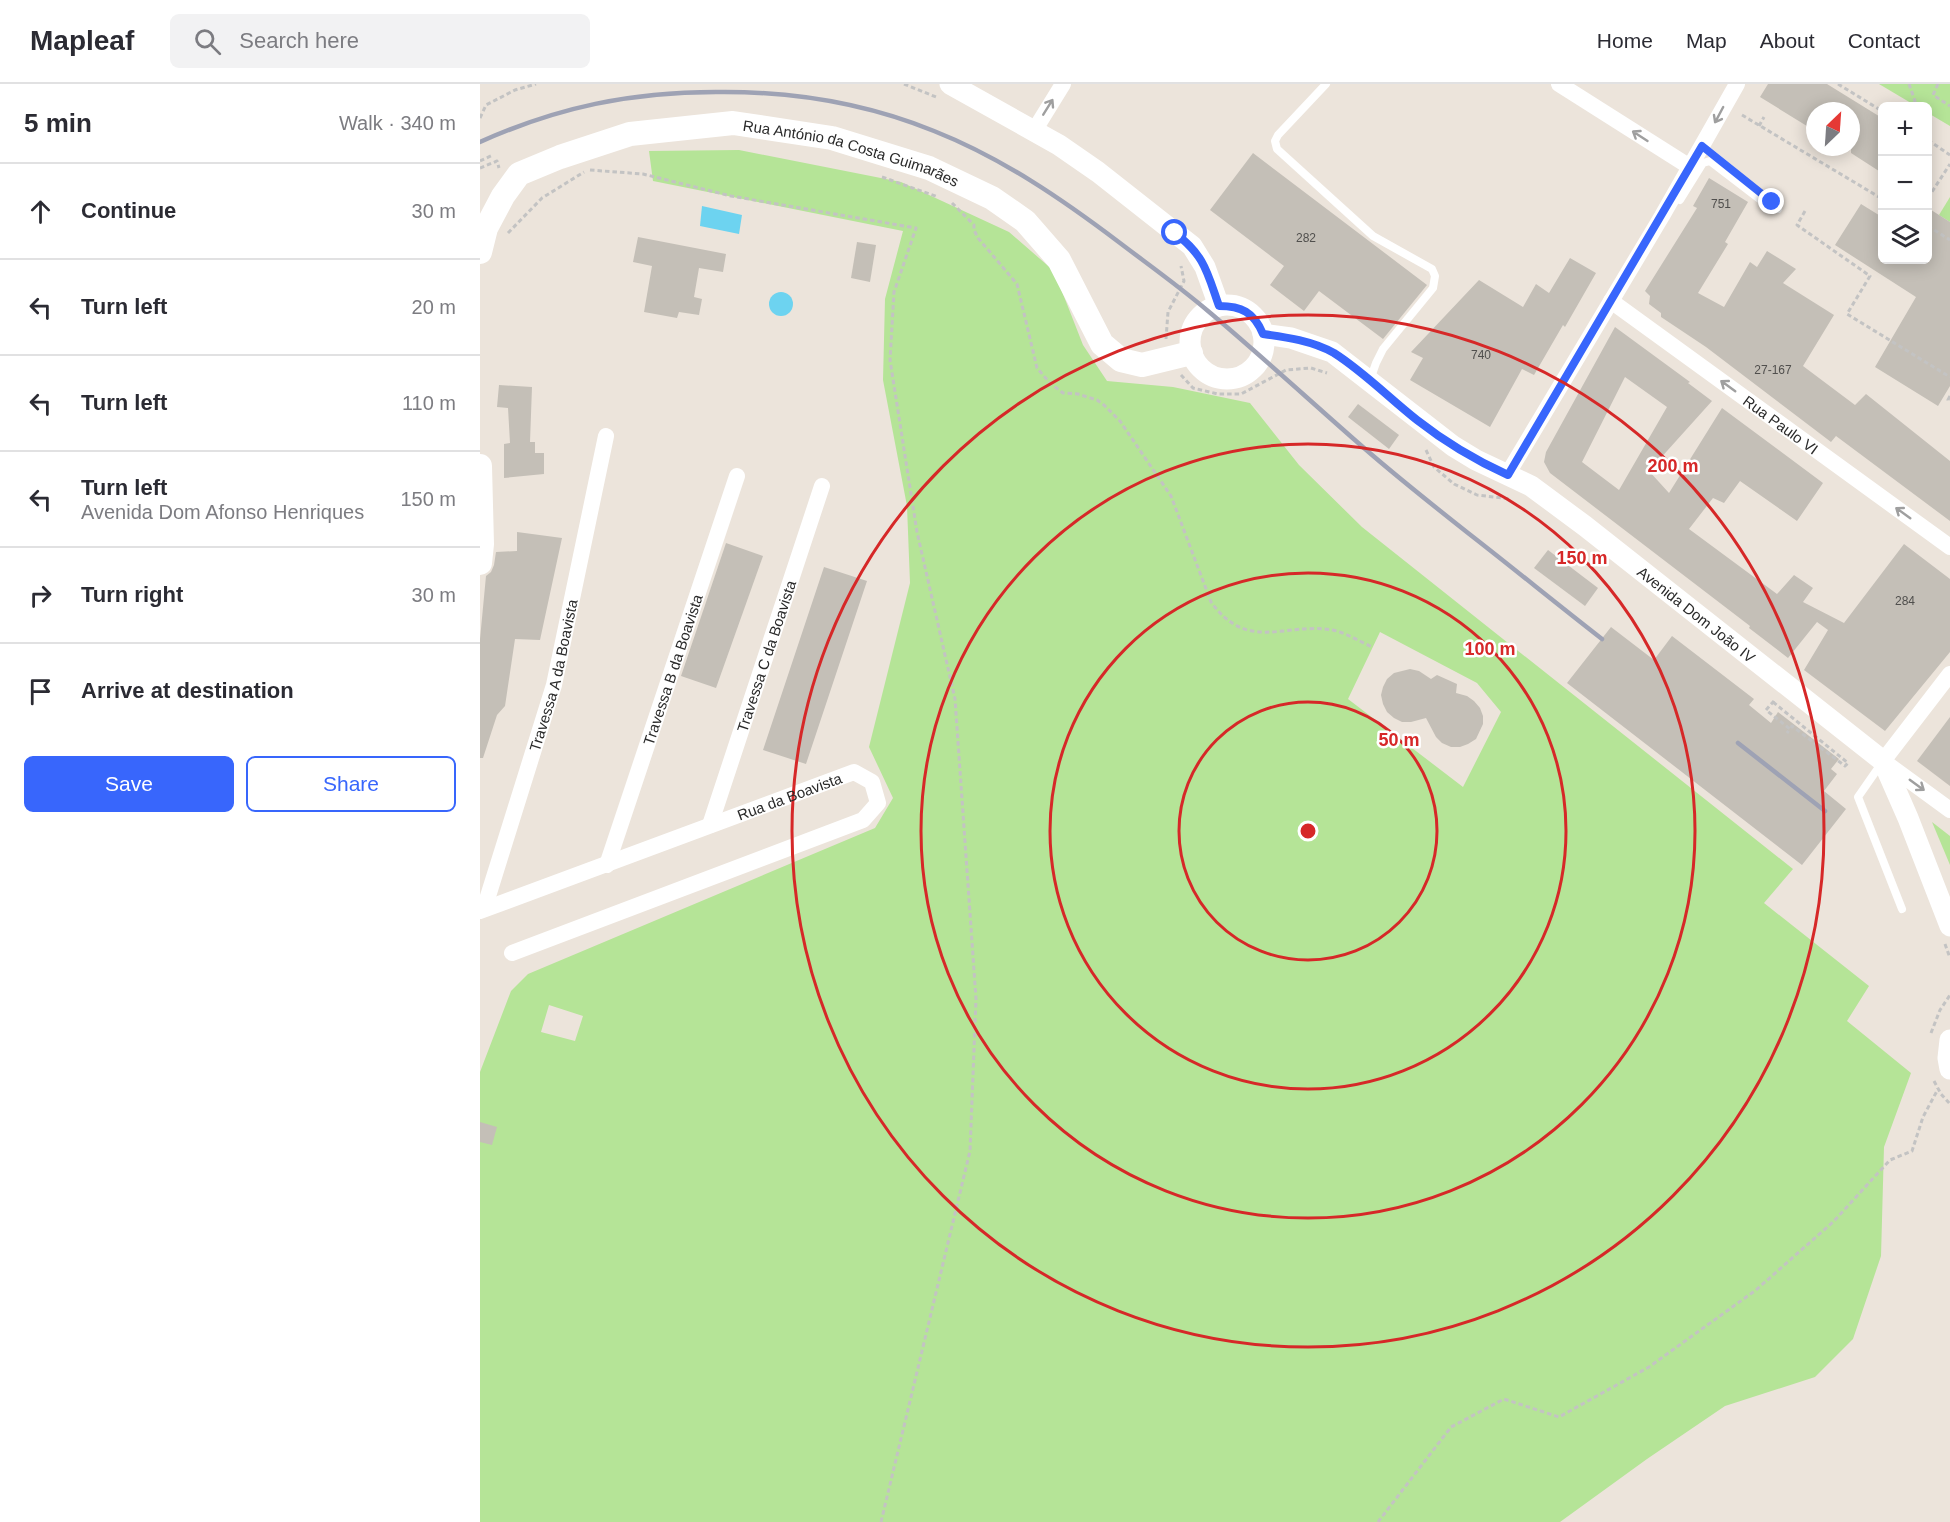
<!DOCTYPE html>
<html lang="en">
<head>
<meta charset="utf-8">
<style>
  :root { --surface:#fff; --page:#f2f2f3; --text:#2b2b33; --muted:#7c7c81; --line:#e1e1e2; --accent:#3866fc }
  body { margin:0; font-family:Arial,sans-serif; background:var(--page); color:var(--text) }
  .controls { position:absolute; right:18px; top:18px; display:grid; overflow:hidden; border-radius:9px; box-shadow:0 3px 15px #0003 }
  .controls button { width:54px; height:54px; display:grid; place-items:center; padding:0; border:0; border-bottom:2px solid var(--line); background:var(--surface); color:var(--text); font:30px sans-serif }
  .compass { position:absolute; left:1326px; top:18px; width:54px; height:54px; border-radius:50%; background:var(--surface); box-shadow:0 3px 15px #0003; rotate:25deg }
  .stop { position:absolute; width:18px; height:18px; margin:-14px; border:4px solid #3866fc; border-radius:50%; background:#fff }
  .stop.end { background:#3866fc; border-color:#fff; box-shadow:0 2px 6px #0008 }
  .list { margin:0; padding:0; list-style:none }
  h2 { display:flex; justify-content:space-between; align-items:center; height:78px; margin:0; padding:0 24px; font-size:26px }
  h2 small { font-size:20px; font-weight:400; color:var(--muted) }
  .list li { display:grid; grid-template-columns:39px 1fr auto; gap:18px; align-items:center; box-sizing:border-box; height:96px; padding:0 24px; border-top:2px solid var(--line) }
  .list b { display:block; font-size:22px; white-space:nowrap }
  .list p { margin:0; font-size:20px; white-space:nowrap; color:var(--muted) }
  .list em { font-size:20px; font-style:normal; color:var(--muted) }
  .actions { display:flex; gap:12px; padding:18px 24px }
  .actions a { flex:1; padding:14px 0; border:2px solid var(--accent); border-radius:9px; text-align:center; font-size:21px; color:var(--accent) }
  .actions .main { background:var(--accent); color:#fff }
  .icon { flex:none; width:33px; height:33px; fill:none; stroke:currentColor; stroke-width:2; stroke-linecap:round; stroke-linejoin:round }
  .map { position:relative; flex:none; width:1470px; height:1438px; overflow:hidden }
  header { display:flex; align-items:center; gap:36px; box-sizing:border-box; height:84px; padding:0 30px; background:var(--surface); border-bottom:2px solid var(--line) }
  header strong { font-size:28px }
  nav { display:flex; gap:33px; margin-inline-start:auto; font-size:21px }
  .search { width:420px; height:54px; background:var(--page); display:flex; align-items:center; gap:15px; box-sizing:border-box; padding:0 21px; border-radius:9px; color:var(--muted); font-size:22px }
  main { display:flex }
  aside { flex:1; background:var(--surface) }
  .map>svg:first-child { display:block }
  .green { fill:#b5e497; fill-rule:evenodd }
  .water { fill:#6dd3f0 }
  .building { fill:#c4bfb7; fill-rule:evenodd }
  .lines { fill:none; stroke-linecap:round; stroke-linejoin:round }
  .path { stroke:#c3c3c3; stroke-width:3; stroke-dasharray:4.5 3; stroke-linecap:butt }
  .service { stroke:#fff; stroke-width:8 }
  .minor { stroke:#fff; stroke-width:16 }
  .tertiary { stroke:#fff; stroke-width:21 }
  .secondary { stroke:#fff; stroke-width:24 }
  .rail { stroke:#9ea2b4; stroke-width:4.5 }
  .oneway { stroke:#9f9f9f }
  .route { stroke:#3866fc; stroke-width:8 }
  .ring { fill:none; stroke:#d62828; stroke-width:3 }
  .labels { text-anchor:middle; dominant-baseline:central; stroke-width:5; stroke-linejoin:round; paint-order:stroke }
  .number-label { font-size:12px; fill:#504f4d }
  .street-label { font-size:15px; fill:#2a2a2a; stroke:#fff }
  .centre { fill:#d62828; stroke:#fff; stroke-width:3 }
  .ring-label { font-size:18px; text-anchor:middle; font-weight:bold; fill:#d62828; stroke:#fff; stroke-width:5; stroke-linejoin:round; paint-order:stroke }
</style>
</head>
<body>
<header>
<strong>Mapleaf</strong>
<div class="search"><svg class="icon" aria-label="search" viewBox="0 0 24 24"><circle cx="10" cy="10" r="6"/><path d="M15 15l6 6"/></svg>Search here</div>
<nav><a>Home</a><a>Map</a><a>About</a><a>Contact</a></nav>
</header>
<main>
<aside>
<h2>5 min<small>Walk · 340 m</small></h2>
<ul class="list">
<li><svg class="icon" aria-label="ahead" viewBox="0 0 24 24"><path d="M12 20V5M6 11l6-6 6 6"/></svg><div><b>Continue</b></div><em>30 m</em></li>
<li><svg class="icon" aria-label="left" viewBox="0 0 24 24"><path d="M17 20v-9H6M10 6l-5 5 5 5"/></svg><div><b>Turn left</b></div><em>20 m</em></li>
<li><svg class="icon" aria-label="left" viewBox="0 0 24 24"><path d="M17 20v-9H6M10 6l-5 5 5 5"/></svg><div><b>Turn left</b></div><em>110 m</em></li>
<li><svg class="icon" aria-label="left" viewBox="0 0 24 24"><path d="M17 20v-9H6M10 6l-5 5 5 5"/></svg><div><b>Turn left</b><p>Avenida Dom Afonso Henriques</p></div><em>150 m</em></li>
<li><svg class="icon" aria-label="right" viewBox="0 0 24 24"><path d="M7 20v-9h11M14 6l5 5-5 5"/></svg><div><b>Turn right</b></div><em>30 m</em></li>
<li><svg class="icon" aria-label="arrive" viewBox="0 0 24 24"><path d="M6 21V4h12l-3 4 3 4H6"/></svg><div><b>Arrive at destination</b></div></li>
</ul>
<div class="actions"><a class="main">Save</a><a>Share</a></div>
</aside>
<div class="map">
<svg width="1470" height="1438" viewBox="0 0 1470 1438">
  <rect width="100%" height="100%" fill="#ece4db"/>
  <g class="green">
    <path d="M1399,0H1470V42L1448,29V22H1436Z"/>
    <path d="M259,66L421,98L529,148L574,187L603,261L627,297L693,303L770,319L819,381L882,443L1313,785L1284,819L1389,902L1367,937L1431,989L1404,1063L1401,1172L1373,1255L1335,1293L1245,1322L1167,1375L1080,1438H0V988L31,907L48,890L395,744L413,714L389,663L430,499L427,422L403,296L405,215L423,147L173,97L169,67ZM900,548L997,599L1021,628L983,703L868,615ZM69,921L103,932L95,957L61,948Z"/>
    <path d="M1470,113V138L1459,131Z"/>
    <path d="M1452,738L1470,752V781Z"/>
  </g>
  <g class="water">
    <path d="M222,122L262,131L259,150L220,142Z"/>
    <circle cx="301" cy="220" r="12"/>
  </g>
  <g class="building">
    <path d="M1288,0H1347L1402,34V89L1371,69V27H1335V47L1280,13Z"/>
    <path d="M773,69L947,201L903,255L839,207L824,227L790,201L804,182L730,126Z"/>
    <path d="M1229,94L1268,118L1245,158L1248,160L1218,209L1244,223L1270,178L1277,183L1287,167L1316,185L1303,199L1354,231L1323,282L1375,321L1386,310L1470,377V437L1356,352L1351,358L1226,263L1181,233V229L1169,220L1170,212L1165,207L1217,124L1213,122Z"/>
    <path d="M1381,120L1402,133V176H1448V124L1470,138V302L1458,322L1395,283L1436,213L1355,161Z"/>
    <path d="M158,153L246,170L243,188L219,184L214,213L222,215L219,231L199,228L197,234L164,228L172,182L153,178Z"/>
    <path d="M377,158L396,161L390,198L371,194Z"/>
    <path d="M1090,174L1116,189L1085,243L1083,241L1054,291L1042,285L1010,343L930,296L943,274L931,268L999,196L1043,223L1056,200L1069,209Z"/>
    <path d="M1135,243L1210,298L1208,299L1232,317L1169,387L1189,409L1242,324L1343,399L1317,437L1260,397L1244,419L1233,414L1209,445L1297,510L1314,491L1333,504L1323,518L1364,539L1424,460L1470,495V568L1405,647L1324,586L1348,546L1337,538L1308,574L1269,544L1270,542L1070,389L1064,378L1066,368ZM1145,293L1187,323L1139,406L1102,378Z"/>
    <path d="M19,301L52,303L50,358H55V369H64V390L24,394V360L30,359L28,324L17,323Z"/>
    <path d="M878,320L919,351L909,365L868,333Z"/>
    <path d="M37,448L82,454L60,556L35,555L25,622L17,631L3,674H0V555L6,492L11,488L14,481L16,468L37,467Z"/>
    <path d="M246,459L283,472L236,604L201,592Z"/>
    <path d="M1068,466L1118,504L1105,522L1054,484Z"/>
    <path d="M344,483L387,497L326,680L283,666Z"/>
    <path d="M1131,543L1174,576L1192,552L1274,615L1269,621L1291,639L1298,628L1359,675L1351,685L1357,690L1344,707L1366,725L1322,781L1087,599Z"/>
    <path d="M930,585L939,587L951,595L957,591L977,600L976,609L987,612L994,617L1000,624L1003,632V640L996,655L988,660L980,663H971L962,659L956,653L946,634L931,638H922L914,634L907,628L903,620L901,611L903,603L907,595L914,589Z"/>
    <path d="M1470,633V702L1437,677Z"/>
    <path d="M0,1038L17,1043L12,1061L0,1058Z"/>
  </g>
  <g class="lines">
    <g class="path">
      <path d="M424,0L456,13"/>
      <path d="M1358,0L1402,27"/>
      <path d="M1429,0L1435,17L1432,22"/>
      <path d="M1458,0L1453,11L1470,22"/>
      <path d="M1262,31L1399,113"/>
      <path d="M0,34L6,21L35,6L56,0"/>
      <path d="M1279,42L1284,33"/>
      <path d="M1448,56L1470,71"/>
      <path d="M0,77L13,71"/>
      <path d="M0,84L17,77L19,84"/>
      <path d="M110,86L163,90L251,112L436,144L414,208L410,276L437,448L475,615L496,915L490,1067L401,1438"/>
      <path d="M402,93L458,113"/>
      <path d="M1402,107L1399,113L1402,115"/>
      <path d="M1448,114L1470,80"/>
      <path d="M472,119L494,141V146L498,154L537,200L557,284L570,299L583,309L598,310L617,316L624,321L640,337L691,412L731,518C768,569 804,538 853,546C866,549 879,557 892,563"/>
      <path d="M1325,127L1317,141L1390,192L1367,230L1470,293"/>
      <path d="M1448,142L1470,156"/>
      <path d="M28,149L62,114L104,88"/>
      <path d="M686,255L688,228L704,197L701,182"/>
      <path d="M701,291L713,304L738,310H761L806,286L831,284L847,289"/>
      <path d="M1470,312L1468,316L1470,318"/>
      <path d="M946,366L954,383L974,400L997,411L1031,415"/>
      <path d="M1294,617L1286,626L1310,645L1307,649"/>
      <path d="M1293,618L1368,679L1365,682L1312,642L1310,645"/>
      <path d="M1465,860L1470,874"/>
      <path d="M1451,949L1460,926L1470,911"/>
      <path d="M1454,997L1461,1010L1470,1020"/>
      <path d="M898,1438L971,1343L1024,1315L1079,1333L1169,1283L1276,1206L1353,1138L1410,1076L1432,1067L1443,1033L1458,1005"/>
    </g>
    <g class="service">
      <path d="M846,0L798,51L795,57L797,65L893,152L952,185L955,192L953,204L903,265L896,279L890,296"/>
      <path d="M1222,62L1252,86"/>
      <path d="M1200,116L1223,79L1230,77L1290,123L1298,125"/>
      <path d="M1401,680L1378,713L1422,825"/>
    </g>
    <g class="minor">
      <path d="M1079,0L1210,83"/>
      <path d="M554,47L583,0"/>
      <path id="s1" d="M1131,217L1470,463"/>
      <path d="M1027,391L1182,132L1257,0"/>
      <path d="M1470,590L1403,677L1470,726"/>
      <path id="s2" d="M230,741L342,402"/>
      <path id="s3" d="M127,781L257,392"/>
      <path id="s4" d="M4,825L74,601L126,352"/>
      <path id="s5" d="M0,827L374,688L392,698L398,719L383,736L32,869"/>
    </g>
    <g class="tertiary">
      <path d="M470,0L579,61L618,88L712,162L725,183L739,222"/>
      <circle cx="747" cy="258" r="37"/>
      <path id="s6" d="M783,250L811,254L852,268L973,362L996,376L1051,402L1105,442L1403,677L1428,734L1470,842"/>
      <path d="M1470,956L1468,974L1470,985"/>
    </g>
    <g class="secondary">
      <path id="s7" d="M0,168L6,144L23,112L39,90L80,73L150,50L253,39L352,54L449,84L512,114L545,137L579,176L622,260L641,276L662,281L711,269"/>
      <path d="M0,382L2,460L0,479"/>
    </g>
    <g class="rail">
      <path d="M0,58C78,23 151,8 236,8C310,7 385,19 454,47C522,74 582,115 640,159C669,181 700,203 728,227C778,269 827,314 876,357C912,389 950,419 988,449C1033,484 1077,520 1122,555"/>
      <path d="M1258,659L1345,727"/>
    </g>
  </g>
  <defs><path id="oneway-shaft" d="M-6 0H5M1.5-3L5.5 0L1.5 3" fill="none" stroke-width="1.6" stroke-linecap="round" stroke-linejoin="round" transform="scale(1.5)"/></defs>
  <g class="oneway">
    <use href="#oneway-shaft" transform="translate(568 23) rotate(-58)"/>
    <use href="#oneway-shaft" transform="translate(1239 31) rotate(118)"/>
    <use href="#oneway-shaft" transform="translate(1160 52) rotate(-147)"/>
    <use href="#oneway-shaft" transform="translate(1248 302) rotate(-144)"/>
    <use href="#oneway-shaft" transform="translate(1423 429) rotate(-144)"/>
    <use href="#oneway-shaft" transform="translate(1437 701) rotate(36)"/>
  </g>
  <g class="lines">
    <path class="route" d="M695,149C725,172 727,188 739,222C761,222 774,228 783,250C806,253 833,257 854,269C884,288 909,314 937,336C965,358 995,376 1028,391L1222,62L1292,118"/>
  </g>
  <g class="ring">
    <circle cx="828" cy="747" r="129"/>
    <circle cx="828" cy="747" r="258"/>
    <circle cx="828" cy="747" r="387"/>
    <circle cx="828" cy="747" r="516"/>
  </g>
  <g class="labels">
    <g class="number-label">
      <text x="1241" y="120">751</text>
      <text x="826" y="154">282</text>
      <text x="1001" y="271">740</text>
      <text x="1293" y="286">27-167</text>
      <text x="1425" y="517">284</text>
    </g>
    <g class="street-label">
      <text stroke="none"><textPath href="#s7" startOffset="432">Rua António da Costa Guimarães</textPath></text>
      <text stroke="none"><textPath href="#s1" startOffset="210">Rua Paulo VI</textPath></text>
      <text stroke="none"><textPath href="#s6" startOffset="522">Avenida Dom João IV</textPath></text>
      <text stroke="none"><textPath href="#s2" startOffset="178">Travessa C da Boavista</textPath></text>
      <text stroke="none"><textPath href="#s3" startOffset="206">Travessa B da Boavista</textPath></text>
      <text stroke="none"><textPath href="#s4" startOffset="244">Travessa A da Boavista</textPath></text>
      <text stroke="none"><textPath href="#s5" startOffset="330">Rua da Boavista</textPath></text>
    </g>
  </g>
  <circle cx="828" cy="747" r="9" class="centre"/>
  <g class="ring-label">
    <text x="1193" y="388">200 m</text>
    <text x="1102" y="480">150 m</text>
    <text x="1010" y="571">100 m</text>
    <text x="919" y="662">50 m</text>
  </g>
</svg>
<div class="controls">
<button>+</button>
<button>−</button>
<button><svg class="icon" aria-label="layers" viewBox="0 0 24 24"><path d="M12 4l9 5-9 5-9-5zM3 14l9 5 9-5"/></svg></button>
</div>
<svg class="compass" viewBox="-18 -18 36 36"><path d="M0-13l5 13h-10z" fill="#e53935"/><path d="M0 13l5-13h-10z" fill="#7c7c81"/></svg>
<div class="stop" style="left:695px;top:149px"></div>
<div class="stop end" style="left:1292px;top:118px"></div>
</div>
</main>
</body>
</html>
